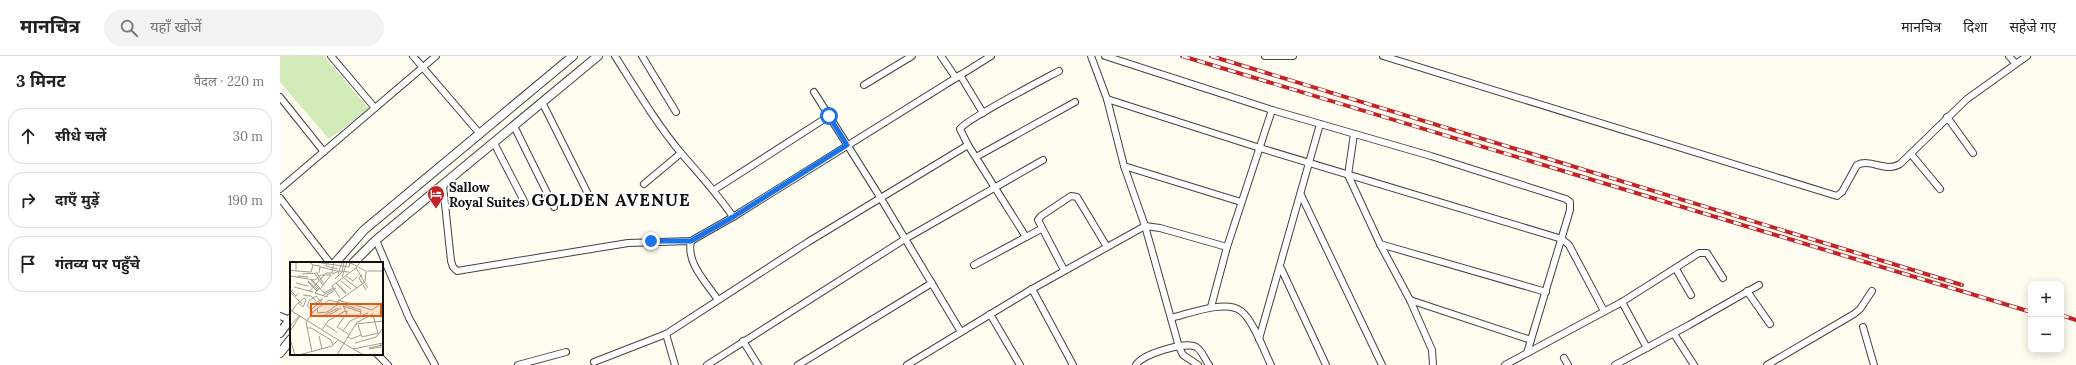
<!DOCTYPE html>
<html lang="hi">
<head>
<meta charset="utf-8">
<style>
  :root { --surface:#fff; --page:#f2f2f2; --text:#222; --muted:#767676; --line:#e0e0e0 }
  body { margin:0; font-family:Lora,"Noto Sans Devanagari",serif; background:var(--page); color:var(--text) }
  .controls { position:absolute; right:12px; bottom:12px; display:grid; overflow:hidden; border-radius:8px; box-shadow:0 2px 10px #0003 }
  .controls button { width:36px; height:36px; display:grid; place-items:center; padding:0; border:0; border-bottom:1px solid var(--line); background:var(--surface); color:var(--text); font:20px sans-serif }
  .stop { position:absolute; width:12px; height:12px; margin:-9px; border:3px solid #1a73e8; border-radius:50%; background:#fff }
  .stop.end { background:#1a73e8; border-color:#fff; box-shadow:0 1px 4px #0008 }
  .list { margin:0; padding:0; list-style:none }
  h2 { display:flex; justify-content:space-between; align-items:center; height:52px; margin:0; padding:0 16px; font-size:17px }
  h2 small { font-size:13px; font-weight:400; color:var(--muted) }
  .list li { display:grid; grid-template-columns:26px 1fr auto; gap:12px; align-items:center; box-sizing:border-box; height:56px; margin:0 8px 8px; padding:0 8px; border:1px solid var(--line); border-radius:16px }
  .list b { display:block; font-size:15px; white-space:nowrap }
  .list em { font-size:13px; font-style:normal; color:var(--muted) }
  .icon { flex:none; width:22px; height:22px; fill:none; stroke:currentColor; stroke-width:2; stroke-linecap:round; stroke-linejoin:round }
  .map { position:relative; flex:none; width:1796px; height:309px; overflow:hidden }
  header { display:flex; align-items:center; gap:24px; box-sizing:border-box; height:56px; padding:0 20px; background:var(--surface); border-bottom:1px solid var(--line) }
  header strong { font-size:19px }
  nav { display:flex; gap:22px; margin-inline-start:auto; font-size:14px }
  .search { width:280px; height:36px; background:var(--page); display:flex; align-items:center; gap:10px; box-sizing:border-box; padding:0 14px; border-radius:22px; color:var(--muted); font-size:15px }
  main { display:flex }
  aside { flex:1; background:var(--surface) }
  .map>svg:first-child { display:block }
  .park { fill:#d2ebb8 }
  .lines { fill:none; stroke-linecap:round; stroke-linejoin:round }
  .minor-casing { stroke:#424242; stroke-width:8 }
  .tertiary-casing { stroke:#424242; stroke-width:10 }
  .minor { stroke:#fff; stroke-width:6 }
  .tertiary { stroke:#fff; stroke-width:8 }
  .rail-casing { stroke:#c32327; stroke-width:4 }
  .rail { stroke:#fff; stroke-width:2.5; stroke-dasharray:8; stroke-linecap:butt }
  .route { stroke:#1a73e8; stroke-width:5 }
  .labels { text-anchor:middle; dominant-baseline:central; stroke-width:4; stroke-linejoin:round; paint-order:stroke }
  .poi-label { font-size:13px; font-weight:bold; fill:#0f0f0f; stroke:#fff; text-anchor:start }
  .district-label { font-size:17px; font-weight:bold; letter-spacing:1px; fill:#0f0f0f; stroke:#fff }
  .inset-road { fill:none; stroke:#9f9d96; stroke-width:1 }
  .view { fill:#e8590c; fill-opacity:0.15; stroke:#e8590c; stroke-width:2 }
  .inset-edge { fill:none; stroke:#0f0f0f; stroke-width:2 }
</style>
</head>
<body>
<header>
<strong>मानचित्र</strong>
<div class="search"><svg class="icon" aria-label="search" viewBox="0 0 24 24"><circle cx="10" cy="10" r="6"/><path d="M15 15l6 6"/></svg>यहाँ खोजें</div>
<nav><a>मानचित्र</a><a>दिशा</a><a>सहेजे गए</a></nav>
</header>
<main>
<aside>
<h2>3 मिनट<small>पैदल · 220 m</small></h2>
<ul class="list">
<li><svg class="icon" aria-label="ahead" viewBox="0 0 24 24"><path d="M12 20V5M6 11l6-6 6 6"/></svg><div><b>सीधे चलें</b></div><em>30 m</em></li>
<li><svg class="icon" aria-label="right" viewBox="0 0 24 24"><path d="M7 20v-9h11M14 6l5 5-5 5"/></svg><div><b>दाएँ मुड़ें</b></div><em>190 m</em></li>
<li><svg class="icon" aria-label="arrive" viewBox="0 0 24 24"><path d="M6 21V4h12l-3 4 3 4H6"/></svg><div><b>गंतव्य पर पहुँचे</b></div></li>
</ul>
</aside>
<div class="map">
<svg width="1796" height="309" viewBox="0 0 1796 309">
  <rect width="100%" height="100%" fill="#fffcf0"/>
  <path class="park" d="M0,0H44L89,53L49,83L0,26Z"/>
  <g class="lines">
    <g class="minor-casing">
      <g id="minor">
        <path d="M51,0L95,52"/>
        <path d="M133,0L200,78"/>
        <path d="M335,0C356,33 376,67 401,97C419,118 438,138 453,161"/>
        <path d="M362,0L396,56"/>
        <path d="M661,0L676,22"/>
        <path d="M811,0L827,43L844,110L865,170L899,291L903,299L918,309"/>
        <path d="M825,0L992,54L1151,100L1286,143L1290,146V154L1247,297"/>
        <path d="M985,0H1013"/>
        <path d="M1103,0L1557,140L1562,136L1577,109C1591,102 1605,117 1620,108L1687,43L1747,0"/>
        <path d="M1729,0L1735,7"/>
        <path d="M680,19L703,57"/>
        <path d="M584,29L632,0"/>
        <path d="M534,36L600,141L681,276"/>
        <path d="M0,41L44,96"/>
        <path d="M827,43L980,92L1282,183L1289,189L1324,255"/>
        <path d="M262,46L309,140"/>
        <path d="M1667,61L1693,97"/>
        <path d="M234,70L274,151"/>
        <path d="M1074,78L1068,119L1100,188L1130,244L1152,294L1153,309"/>
        <path d="M214,87L245,147"/>
        <path d="M1631,98L1660,133"/>
        <path d="M696,101L795,46"/>
        <path d="M844,110L961,146"/>
        <path d="M364,128L401,97"/>
        <path d="M163,129L171,205L173,211L177,215L348,187L411,185L453,161L711,0"/>
        <path d="M0,133L156,0"/>
        <path d="M434,134L549,60"/>
        <path d="M1021,139L1102,309"/>
        <path d="M0,142L50,207"/>
        <path d="M746,181L688,89L680,73C685,64 764,23 779,15"/>
        <path d="M96,184L129,262L155,309"/>
        <path d="M411,185C406,207 426,226 438,244"/>
        <path d="M1100,188L1266,236"/>
        <path d="M694,209L761,173"/>
        <path d="M1000,210L1046,309"/>
        <path d="M1396,213L1411,239"/>
        <path d="M784,214L758,164L761,160L791,140L797,141L827,191"/>
        <path d="M752,233L793,309"/>
        <path d="M1467,235L1490,268"/>
        <path d="M1130,244L1251,284"/>
        <path d="M1342,246L1367,292"/>
        <path d="M931,251L947,191L992,54"/>
        <path d="M710,258L740,309"/>
        <path d="M0,260L10,264"/>
        <path d="M891,262C908,258 946,243 961,255C973,264 984,295 991,309"/>
        <path d="M1583,271L1594,309"/>
        <path d="M386,278L395,309"/>
        <path d="M1394,278L1414,309"/>
        <path d="M979,283L1040,68"/>
        <path d="M463,285L478,309"/>
        <path d="M97,298L108,309"/>
        <path d="M1284,302L1288,309"/>
        <path d="M314,306L386,278L528,186L688,89"/>
        <path d="M238,309L286,296"/>
        <path d="M427,309L625,183L763,104"/>
        <path d="M518,309L652,227"/>
        <path d="M627,309L752,233L865,170L880,172L947,191"/>
        <path d="M856,309C862,298 906,285 916,291C922,294 925,304 929,309"/>
        <path d="M1225,309L1342,246L1419,197H1427L1443,222"/>
        <path d="M1335,309L1409,269L1479,229"/>
        <path d="M1487,309L1574,258L1580,253L1592,235"/>
      </g>
    </g>
    <g class="tertiary-casing">
      <g id="tertiary">
        <path d="M55,207L84,174L293,0"/>
        <path d="M73,207L96,184L318,0"/>
        <path d="M0,277L11,262"/>
        <path d="M0,297L11,283"/>
      </g>
    </g>
    <use href="#minor" class="minor"/>
    <use href="#tertiary" class="tertiary"/>
    <g class="rail-casing">
      <g id="rail">
        <path d="M902,0L1751,256"/>
        <path d="M931,0L1682,229"/>
        <path d="M1781,259L1796,264"/>
      </g>
    </g>
    <use href="#rail" class="rail"/>
  </g>
  <g class="lines">
    <path class="route" d="M371,185H411L453,161L567,89L549,60"/>
  </g>
  <defs>
    <g id="hotel-pin" transform="scale(0.9)"><path d="M0 17L-7.5 6A9.5 9.5 0 1 1 7.5 6Z" fill="#c32327" stroke="#fff"/><path d="M-6-4.5h1.5V1H6V5H4.5V3h-9V5H-6ZM-4 0a1.8 1.8 0 1 1 3.6 0ZM.5 0V-2.5h3Q6-2.5 6 0Z" fill="#fff"/></g>
  </defs>
  <g fill-rule="evenodd">
    <use href="#hotel-pin" x="156" y="138"/>
  </g>
  <g class="labels">
    <g class="poi-label">
      <text x="169" y="131">Sallow<tspan x="169" dy="15">Royal Suites</tspan></text>
    </g>
    <g class="district-label">
      <text x="331" y="144">GOLDEN AVENUE</text>
    </g>
  </g>
  <g transform="translate(10 206)">
    <rect width="93" height="93" fill="#fffcf0"/>
    <path class="inset-road" d="M25,0L59,5L60,1L67,4M37,0L36,4L48,7M23,3L30,4L29,11M30,5L47,9M66,6L78,26M0,8L6,9V1M6,9L21,10L23,3L19,0M77,9H93M27,11L34,22M12,12L28,11M25,12L33,23M42,12L49,9L59,10M48,12L52,0M72,13L69,16L76,28M0,14L25,18L31,13H41M56,14L63,19L67,15M52,15L57,0M7,16L8,14L18,15M54,16L67,26M45,17L52,10L54,0M21,18L29,27M22,18L30,26L25,31L37,35V33L44,29M18,19L28,28M51,19L61,27M18,20L27,29M6,21L18,24M46,21L56,32M48,22L56,31M4,25L23,30M30,26L34,31L43,26M31,26L41,13M3,28L1,29L6,34L9,31M19,30L36,11H42L44,0M1,31L12,42M13,33L21,34L26,39M32,34L46,26M50,36L42,24L66,6L70,0M39,38L47,40L75,20L76,9L68,5M48,38L82,48L93,40M46,40L71,48L70,54M53,43L58,55M53,44L71,50M27,47L28,51L37,50L50,41M0,48L63,87L93,81M21,48L33,37L25,41M2,49L5,44L14,36L16,38L13,45L8,41M23,51L17,43L20,38L26,34L33,42M33,54L48,46M36,55L51,46M66,61L83,52M36,63L47,70M68,63L72,75L88,71L83,53M0,64L10,53M47,65L60,73M47,65L54,55M17,66H21L41,78L43,83M32,68L38,59L55,49L58,50M0,69L10,54M53,69L60,59L78,51M29,74L32,87M58,75L61,77L71,73M0,77L5,93M54,81L66,62L93,59M65,81L86,75L93,66M79,86L93,83M63,87L74,93M79,87L91,85L90,81M22,90L16,60L24,49L39,38M9,93L42,84L48,78M47,93L54,81"/>
    <path class="view" d="M21,42H91V54H21Z"/>
    <rect width="93" height="93" class="inset-edge"/>
  </g>
</svg>
<div class="controls">
<button>+</button>
<button>−</button>
</div>
<div class="stop" style="left:549px;top:60px"></div>
<div class="stop end" style="left:371px;top:185px"></div>
</div>
</main>
</body>
</html>
